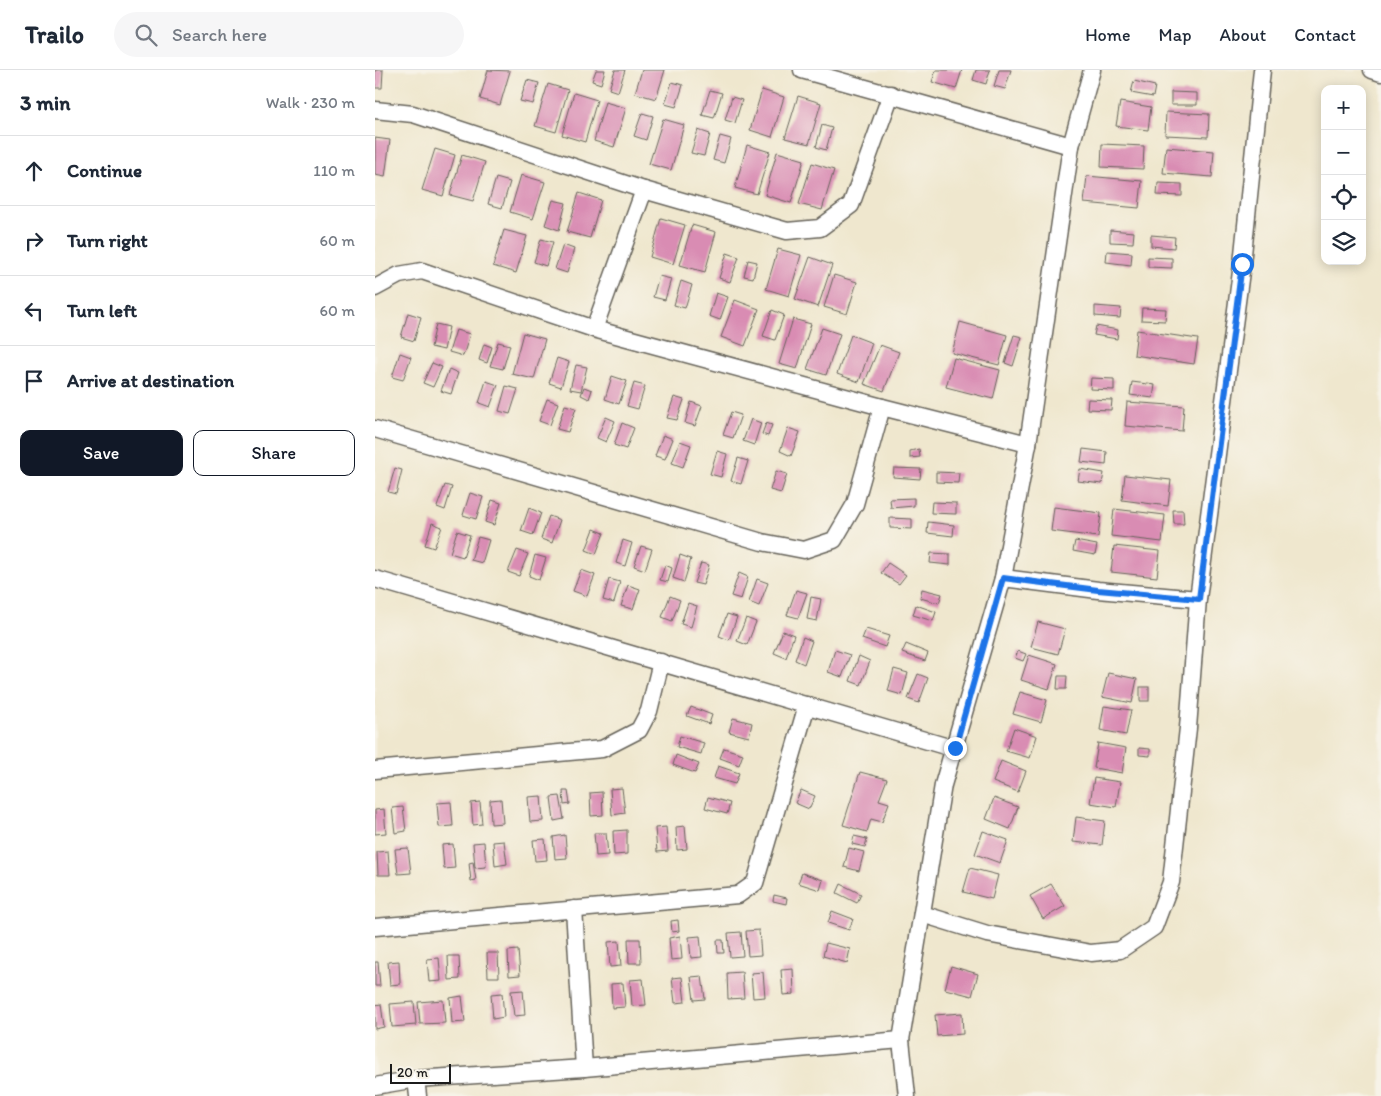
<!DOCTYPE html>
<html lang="en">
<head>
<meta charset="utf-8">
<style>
  :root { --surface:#fff; --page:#f6f6f7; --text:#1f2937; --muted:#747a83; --line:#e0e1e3; --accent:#111827 }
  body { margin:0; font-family:Itim,sans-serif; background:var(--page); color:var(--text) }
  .controls { position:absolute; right:15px; top:15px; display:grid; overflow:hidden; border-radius:10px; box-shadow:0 2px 12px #0003 }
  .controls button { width:45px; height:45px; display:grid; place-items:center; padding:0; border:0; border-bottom:1px solid var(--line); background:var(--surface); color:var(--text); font:25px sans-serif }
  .scale { position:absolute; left:15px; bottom:12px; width:61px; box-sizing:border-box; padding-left:5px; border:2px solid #1c1c1c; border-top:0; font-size:14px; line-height:18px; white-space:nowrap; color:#1c1c1c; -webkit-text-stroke:4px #f7f3e8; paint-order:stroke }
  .stop { position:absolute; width:15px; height:15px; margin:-11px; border:4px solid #1a73e8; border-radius:50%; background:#fff }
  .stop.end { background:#1a73e8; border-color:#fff; box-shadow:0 1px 5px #0008 }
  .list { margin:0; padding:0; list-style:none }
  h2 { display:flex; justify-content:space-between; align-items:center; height:65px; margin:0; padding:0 20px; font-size:21px }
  h2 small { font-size:16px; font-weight:400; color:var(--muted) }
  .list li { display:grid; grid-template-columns:32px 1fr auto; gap:15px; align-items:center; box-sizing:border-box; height:70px; padding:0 20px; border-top:1px solid var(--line) }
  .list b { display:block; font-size:19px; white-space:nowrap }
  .list em { font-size:16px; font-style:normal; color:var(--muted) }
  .actions { display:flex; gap:10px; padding:15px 20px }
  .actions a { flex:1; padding:11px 0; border:1px solid var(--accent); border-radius:10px; text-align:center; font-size:18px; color:var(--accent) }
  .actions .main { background:var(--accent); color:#fff }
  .icon { flex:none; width:28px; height:28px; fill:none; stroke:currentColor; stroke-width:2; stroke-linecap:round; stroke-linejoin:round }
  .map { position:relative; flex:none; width:1006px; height:1026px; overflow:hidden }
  header { display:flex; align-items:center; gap:30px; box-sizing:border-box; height:70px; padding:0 25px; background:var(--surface); border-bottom:1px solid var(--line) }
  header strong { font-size:24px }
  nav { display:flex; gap:28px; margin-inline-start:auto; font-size:18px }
  .search { width:350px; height:45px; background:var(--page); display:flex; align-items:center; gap:12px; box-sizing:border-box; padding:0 18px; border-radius:28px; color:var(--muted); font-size:19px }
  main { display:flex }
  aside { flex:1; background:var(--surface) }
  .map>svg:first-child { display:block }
  .building { fill:#d98cb3 }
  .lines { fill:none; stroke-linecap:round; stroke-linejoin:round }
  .street-casing { stroke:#66635a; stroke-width:19 }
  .street { stroke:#fff; stroke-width:16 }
  .route { stroke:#1a73e8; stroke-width:6 }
</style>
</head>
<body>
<header>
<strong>Trailo</strong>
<div class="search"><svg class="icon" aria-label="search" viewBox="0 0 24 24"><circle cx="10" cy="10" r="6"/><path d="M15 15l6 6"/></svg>Search here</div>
<nav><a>Home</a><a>Map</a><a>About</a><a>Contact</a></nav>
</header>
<main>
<aside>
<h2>3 min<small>Walk · 230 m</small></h2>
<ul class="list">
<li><svg class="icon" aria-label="ahead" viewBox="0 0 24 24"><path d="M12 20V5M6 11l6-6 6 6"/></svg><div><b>Continue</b></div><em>110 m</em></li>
<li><svg class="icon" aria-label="right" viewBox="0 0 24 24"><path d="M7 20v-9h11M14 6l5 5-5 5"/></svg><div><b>Turn right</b></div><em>60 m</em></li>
<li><svg class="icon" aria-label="left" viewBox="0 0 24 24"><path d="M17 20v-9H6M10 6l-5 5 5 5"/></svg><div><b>Turn left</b></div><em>60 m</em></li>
<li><svg class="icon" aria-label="arrive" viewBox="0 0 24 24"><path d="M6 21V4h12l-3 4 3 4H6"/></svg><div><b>Arrive at destination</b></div></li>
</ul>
<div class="actions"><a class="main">Save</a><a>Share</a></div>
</aside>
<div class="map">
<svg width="1006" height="1026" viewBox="0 0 1006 1026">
  <rect width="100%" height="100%" fill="#f7f3e8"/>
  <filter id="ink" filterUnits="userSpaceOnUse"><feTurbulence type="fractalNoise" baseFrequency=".02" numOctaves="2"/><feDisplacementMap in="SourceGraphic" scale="10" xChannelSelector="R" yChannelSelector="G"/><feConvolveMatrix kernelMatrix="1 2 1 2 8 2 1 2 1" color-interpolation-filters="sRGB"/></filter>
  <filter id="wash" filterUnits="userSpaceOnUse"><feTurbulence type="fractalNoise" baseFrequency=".0096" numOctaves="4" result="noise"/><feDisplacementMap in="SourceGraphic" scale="20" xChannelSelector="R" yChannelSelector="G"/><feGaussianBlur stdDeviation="1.12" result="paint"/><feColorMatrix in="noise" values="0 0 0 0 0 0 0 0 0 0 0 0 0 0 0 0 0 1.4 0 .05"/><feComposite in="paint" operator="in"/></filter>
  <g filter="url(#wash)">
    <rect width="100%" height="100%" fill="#efe7ce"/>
    <g id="blocks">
      <g class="building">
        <path d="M0,0H8L7,18H0Z"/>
        <path d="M113,0L135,1L125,35L105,29Z"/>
        <path d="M221,0H230L226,14L217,11Z"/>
        <path d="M240,0H250L243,22L234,19Z"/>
        <path d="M267,0H290L281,29L260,23Z"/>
        <path d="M561,0H587L581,19L557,12Z"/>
        <path d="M601,0H615L611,14L598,10Z"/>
        <path d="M624,0H636L630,19L619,16Z"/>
        <path d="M152,10L164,13L158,34L145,31Z"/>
        <path d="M759,11L780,16L778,27L756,23Z"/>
        <path d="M297,12L308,15L301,37L290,34Z"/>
        <path d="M173,14L193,20L181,62L160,56Z"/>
        <path d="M335,20L347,23L339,48L327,45Z"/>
        <path d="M387,20L409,27L397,67L375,60Z"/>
        <path d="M796,22L822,23V35H796Z"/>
        <path d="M199,23L222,30L210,72L187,65Z"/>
        <path d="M423,26L446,33L434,74L410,68Z"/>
        <path d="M357,27L367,30L360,53L350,50Z"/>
        <path d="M230,32L251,38L239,77L219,71Z"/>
        <path d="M745,32L776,37L773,60L741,56Z"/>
        <path d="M791,42L834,44L833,67L790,65Z"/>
        <path d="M267,43L278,46L271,70L259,66Z"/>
        <path d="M288,49L309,55L296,100L274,94Z"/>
        <path d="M447,55L457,58L451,80L441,77Z"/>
        <path d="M323,60L335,64L329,86L316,83Z"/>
        <path d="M345,66L356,69L349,93L338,90Z"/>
        <path d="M0,68L15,70L10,107L0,105Z"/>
        <path d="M727,74L769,76L768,99L726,97Z"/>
        <path d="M372,75L395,82L382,124L360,118Z"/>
        <path d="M791,77L839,81L837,107L788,103Z"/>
        <path d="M60,79L80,85L68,126L47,120Z"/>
        <path d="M402,82L429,90L416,133L390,125Z"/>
        <path d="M87,85L110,92L98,131L75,125Z"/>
        <path d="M437,93L459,100L447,140L424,134Z"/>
        <path d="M146,105L170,112L158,149L135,142Z"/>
        <path d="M712,106L767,111L764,138L709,133Z"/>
        <path d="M121,108L135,112L127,138L113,134Z"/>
        <path d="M783,113L807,114V126L782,125Z"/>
        <path d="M204,123L226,130L215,168L192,162Z"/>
        <path d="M178,130L191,133L184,160L170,155Z"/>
        <path d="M286,148L310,155L298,194L275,187Z"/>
        <path d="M317,155L341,162L330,202L305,195Z"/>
        <path d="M129,160L152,166L141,203L118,196Z"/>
        <path d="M735,160L759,162L758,173L735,172Z"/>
        <path d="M776,165L800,167L799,178L776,176Z"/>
        <path d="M166,169L178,172L171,196L159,192Z"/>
        <path d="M188,175L199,179L192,203L180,199Z"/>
        <path d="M403,179L426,185L414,226L391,219Z"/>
        <path d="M732,181L757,183L756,195L731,192Z"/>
        <path d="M352,183L364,187L355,212L344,208Z"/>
        <path d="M435,187L457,195L443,237L420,229Z"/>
        <path d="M773,187L797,188V198L773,197Z"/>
        <path d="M373,190L382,192L378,208L369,206Z"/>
        <path d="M459,205L482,212L472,244L449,237Z"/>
        <path d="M284,206L296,209L290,230L278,227Z"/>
        <path d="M306,211L317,215L310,238L299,235Z"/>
        <path d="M341,223L353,227L345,250L334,246Z"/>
        <path d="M360,230L384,239L370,276L346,267Z"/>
        <path d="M720,236L746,238L745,248L720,246Z"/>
        <path d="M767,238L791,239L790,251L766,250Z"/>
        <path d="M397,240L409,245L400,270L388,266Z"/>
        <path d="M33,243L46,247L39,271L26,267Z"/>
        <path d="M418,249L436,254L422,299L404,294Z"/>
        <path d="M585,252L632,265L624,295L577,283Z"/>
        <path d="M61,254L74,257L69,280L56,277Z"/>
        <path d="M721,256L743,260L742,269L719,265Z"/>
        <path d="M447,258L465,264L451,305L432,299Z"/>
        <path d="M81,260L95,264L88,286L74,282Z"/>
        <path d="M762,260L823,269L819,294L759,285Z"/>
        <path d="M148,263L170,269L159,309L137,304Z"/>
        <path d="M476,265L497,273L484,312L462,304Z"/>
        <path d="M639,265L647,267L638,296L630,293Z"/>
        <path d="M123,272L135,275L128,299L115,296Z"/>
        <path d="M109,274L117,277L112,293L104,290Z"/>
        <path d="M505,275L524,282L509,321L489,314Z"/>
        <path d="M25,283L36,287L28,310L17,307Z"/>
        <path d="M182,288L194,292L186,317L174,313Z"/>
        <path d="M579,288L625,300L618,329L571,317Z"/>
        <path d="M57,293L67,297L58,317L48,313Z"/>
        <path d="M201,295L212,297L206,321L195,319Z"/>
        <path d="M74,299L83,303L76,324L66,321Z"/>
        <path d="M237,306L252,311L244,334L230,329Z"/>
        <path d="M716,308L739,309V320L715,319Z"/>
        <path d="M111,311L123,315L115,337L104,333Z"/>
        <path d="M757,312L780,315L778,328L755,325Z"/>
        <path d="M259,313L270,316L263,339L252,336Z"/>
        <path d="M131,316L143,319L135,344L124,341Z"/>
        <path d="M209,317L217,320L214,329L206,325Z"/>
        <path d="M299,327L309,330L302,350L292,348Z"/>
        <path d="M172,329L183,333L175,355L164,351Z"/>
        <path d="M713,329L737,330L736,340L712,339Z"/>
        <path d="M316,332L327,336L320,356L310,353Z"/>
        <path d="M752,332L809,336L807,361L750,356Z"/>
        <path d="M190,335L201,338L193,362L182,359Z"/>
        <path d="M356,342L366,345L358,368L348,365Z"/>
        <path d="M231,347L240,351L231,372L222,368Z"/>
        <path d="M376,349L386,353L379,375L368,371Z"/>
        <path d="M247,353L259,358L251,379L239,375Z"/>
        <path d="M391,353L397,355L393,366L387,364Z"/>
        <path d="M413,358L425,362L416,386L405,381Z"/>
        <path d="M288,365L298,369L290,389L280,386Z"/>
        <path d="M305,371L316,375L308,397L297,393Z"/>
        <path d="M544,379L545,387L535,388V381Z"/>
        <path d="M708,379L732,382L731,395L706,392Z"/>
        <path d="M342,381L352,384L346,407L335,404Z"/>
        <path d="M363,388L373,391L366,414L356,411Z"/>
        <path d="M20,398L27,400L21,424L13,422Z"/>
        <path d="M519,398L546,399L545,409L518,407Z"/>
        <path d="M705,399L729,403L727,414L703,411Z"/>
        <path d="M401,401L412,404L406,423L395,420Z"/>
        <path d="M561,402L584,403L583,413L561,412Z"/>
        <path d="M750,405L796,410L793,436L747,430Z"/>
        <path d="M70,415L77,417L70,440L62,437Z"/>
        <path d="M95,423L108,427L101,449L88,445Z"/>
        <path d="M539,428V436L516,438L515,429Z"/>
        <path d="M117,430L126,433L119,455L110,452Z"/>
        <path d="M557,432L581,433V444L556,443Z"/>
        <path d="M679,437L726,443L723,467L676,461Z"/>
        <path d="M154,438L166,443L158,465L146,461Z"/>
        <path d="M739,439L790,445L787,472L736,466Z"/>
        <path d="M798,440H808L809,454H799Z"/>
        <path d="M174,446L185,450L177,473L166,469Z"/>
        <path d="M515,448L537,449V459L515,458Z"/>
        <path d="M553,452L579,455L578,466L552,463Z"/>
        <path d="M57,453L67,457L59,478L50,475Z"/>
        <path d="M219,459L229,463L221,484L211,480Z"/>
        <path d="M82,461L95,465L88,487L75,483Z"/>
        <path d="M103,467L114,470L107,493L96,490Z"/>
        <path d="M248,470L257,473L250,496L241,493Z"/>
        <path d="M700,471L722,475L720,485L698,481Z"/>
        <path d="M266,476L277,479L270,500L259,496Z"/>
        <path d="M739,476L785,481L782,507L736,502Z"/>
        <path d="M142,480L153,484L144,506L133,502Z"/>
        <path d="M556,483L575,484V495L555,493Z"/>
        <path d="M160,485L171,488L164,510L154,506Z"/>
        <path d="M305,485L316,489L309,512L298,508Z"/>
        <path d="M326,493L334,495L328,515L319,513Z"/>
        <path d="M513,493L531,505L524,514L506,503Z"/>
        <path d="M290,495L297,498L293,512L285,510Z"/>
        <path d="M206,500L220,505L212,526L198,521Z"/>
        <path d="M364,503L373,507L366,529L356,526Z"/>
        <path d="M234,509L245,512L239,533L228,530Z"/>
        <path d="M382,509L393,513L384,536L374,532Z"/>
        <path d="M253,515L265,519L258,539L246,536Z"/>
        <path d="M547,519L567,524L564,533L545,528Z"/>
        <path d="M421,520L432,523L423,548L412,545Z"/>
        <path d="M295,526L305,530L297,551L287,547Z"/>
        <path d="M436,527L446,529L442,551L432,549Z"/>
        <path d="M313,533L322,536L316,557L306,554Z"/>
        <path d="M541,535L561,542L558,551L538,545Z"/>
        <path d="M352,544L362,547L354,570L344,566Z"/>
        <path d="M371,548L381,552L372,575L362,571Z"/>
        <path d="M663,552L690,559L683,584L656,577Z"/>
        <path d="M491,559L514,566L510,577L487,569Z"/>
        <path d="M408,561L419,565L411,588L399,583Z"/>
        <path d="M428,567L437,571L429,594L420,590Z"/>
        <path d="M531,574L553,583L550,591L527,583Z"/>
        <path d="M460,580L475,585L467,607L453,602Z"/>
        <path d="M643,581L651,584L648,591L640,588Z"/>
        <path d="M654,585L682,594L674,619L646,610Z"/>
        <path d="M484,586L495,591L486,615L475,611Z"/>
        <path d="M519,599L533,603L527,625L513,621Z"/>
        <path d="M733,603L762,609L757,633L727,627Z"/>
        <path d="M543,604L553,608L544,633L533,629Z"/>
        <path d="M683,606H692L691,619H682Z"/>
        <rect x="765" y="617" width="9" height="14"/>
        <path d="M645,622L672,630L666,652L638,644Z"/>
        <path d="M729,636L756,640L751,665L725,660Z"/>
        <path d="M316,637L337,645L334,654L312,646Z"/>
        <path d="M358,648L377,653L374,667L354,662Z"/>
        <path d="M639,658L662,666L655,688L631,681Z"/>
        <path d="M305,666L329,673L326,684L302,677Z"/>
        <path d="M723,673L751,678L747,703L719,698Z"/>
        <path d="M349,678L368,684L364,695L345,688Z"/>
        <path d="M764,678L775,679V686L764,685Z"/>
        <path d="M301,685L324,694L320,703L298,695Z"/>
        <path d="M626,691L651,701L643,722L618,712Z"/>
        <path d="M343,696L364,703L360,714L339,708Z"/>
        <path d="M485,702L512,709L504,730L514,733L507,752L496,749L492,762L468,755Z"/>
        <path d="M719,708L745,712L741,737L715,733Z"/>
        <path d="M247,718L250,743L237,745L235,719Z"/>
        <path d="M426,720L440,726L434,739L420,733Z"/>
        <path d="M188,721H193L195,734L189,735Z"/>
        <path d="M227,722L228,745L216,746L215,723Z"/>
        <path d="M166,726L168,751L155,752L153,727Z"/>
        <path d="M185,726L189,749L179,751L176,727Z"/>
        <path d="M333,727L355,733L352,744L330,738Z"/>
        <path d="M619,728L643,737L635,759L611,749Z"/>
        <path d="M126,729L128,753L116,754L115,730Z"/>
        <path d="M76,732L78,756L64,757L62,733Z"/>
        <path d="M105,732L107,754L98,755L96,733Z"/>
        <path d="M28,737L31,761L20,763L17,738Z"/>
        <path d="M9,739L11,763L0,764V740Z"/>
        <path d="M701,747L730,751L727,775L698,772Z"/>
        <path d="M310,756L312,779L302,780L301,757Z"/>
        <path d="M291,757L293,781L282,782L280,758Z"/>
        <path d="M252,760V784L239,785L238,761Z"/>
        <path d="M608,761L633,770L625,793L600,784Z"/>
        <path d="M219,763H231L233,785L221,786Z"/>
        <path d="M190,765L192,788L180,789L178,767Z"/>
        <path d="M479,766L492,769L490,777L477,774Z"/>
        <path d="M170,769L172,790L160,791L158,770Z"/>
        <path d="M129,771L132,794L120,796L118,772Z"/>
        <path d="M109,772L111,797L100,798L98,773Z"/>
        <path d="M78,774L80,798L69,799L67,775Z"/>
        <path d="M33,778L36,803L23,804L20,779Z"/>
        <path d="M474,778L489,782L484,801L469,797Z"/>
        <path d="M13,781L15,805H3L2,782Z"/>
        <path d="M98,792L101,810L96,811L94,793Z"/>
        <path d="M595,798L623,805L617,829L588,822Z"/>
        <path d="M427,803L448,810L445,820L423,813Z"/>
        <path d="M466,814L486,824L482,833L462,823Z"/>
        <path d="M676,814L690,836L668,849L655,826Z"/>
        <path d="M399,825L412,828L411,834L398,831Z"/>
        <path d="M457,841L478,849L474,860L453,853Z"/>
        <path d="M303,850L304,861L297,862L296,851Z"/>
        <path d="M384,860L386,885L373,886L371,861Z"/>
        <path d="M366,862L368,886L355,887L353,863Z"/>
        <path d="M305,866L307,889L296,890L294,868Z"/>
        <path d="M325,866L327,887L316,888L314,867Z"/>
        <path d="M253,869H265L266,893H254Z"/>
        <path d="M342,870H348L349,883H343Z"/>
        <path d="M244,871L246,896L235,897L233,872Z"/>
        <path d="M451,873L475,879L472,893L448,886Z"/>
        <path d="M143,880L145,905L134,906L133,881Z"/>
        <path d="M112,883H123L124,907H113Z"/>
        <path d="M73,886H84L85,909L74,910Z"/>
        <path d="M64,888L66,911L54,912L52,889Z"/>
        <path d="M24,891L25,914L15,915L13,892Z"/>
        <path d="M0,892H3L5,916H0Z"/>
        <path d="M576,896L603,904L597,926L570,919Z"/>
        <path d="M418,899L419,924L408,925L406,900Z"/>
        <path d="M367,902L369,928L353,929L352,903Z"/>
        <path d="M388,902L390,927L378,928L376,903Z"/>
        <path d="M327,906L330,929L319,930L316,907Z"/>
        <path d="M307,907L310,932L300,933L297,908Z"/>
        <path d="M268,909L271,935L257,936L255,910Z"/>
        <path d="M248,913L250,937L237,938L236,914Z"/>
        <path d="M148,920L150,945L139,946L136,921Z"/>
        <path d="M127,923L129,947L118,949L116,924Z"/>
        <path d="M87,926L90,952L77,953L75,928Z"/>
        <path d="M68,930L70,953L45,954L43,932Z"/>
        <path d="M39,932L41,955L17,957L15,934Z"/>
        <path d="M6,934L9,957L0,959V935Z"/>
        <path d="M587,943L588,964L562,966L560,945Z"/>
      </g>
    </g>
  </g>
  <g filter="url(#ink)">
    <use href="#blocks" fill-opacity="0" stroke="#66635a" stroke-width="1"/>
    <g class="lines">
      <g class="street-casing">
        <g id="street">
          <path d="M427,0L696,76"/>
          <path d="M997,0L1006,3"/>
          <path d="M0,40L38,44L269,120L412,161L445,158L476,135L516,24"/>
          <path d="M0,218L24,205L47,201L219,259L507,337L653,374"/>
          <path d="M219,259L269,120"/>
          <path d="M0,359L387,472L429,480L459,470L480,434L507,337"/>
          <path d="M628,508L723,520L823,529"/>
          <path d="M0,509L580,679"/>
          <path d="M0,700L227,679L264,660L274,641L286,592"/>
          <path d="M199,839L209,998"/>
          <path d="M547,844L612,864L716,883L745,880L779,857L796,812L813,658L823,529L867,194L887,0"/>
          <path d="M0,857L363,825L380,813L432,635"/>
          <path d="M41,1009L43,1026"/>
          <path d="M0,1016L41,1009L209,998L526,970"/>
          <path d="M532,1026L526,970L568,715L628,508L653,374L696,76L717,0"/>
        </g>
      </g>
      <use href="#street" class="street"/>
    </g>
  </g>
  <g class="lines" filter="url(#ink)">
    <path class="route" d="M580,678L628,508L723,520L824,529L867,194"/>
  </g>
</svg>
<div class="controls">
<button>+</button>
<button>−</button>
<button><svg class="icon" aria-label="locate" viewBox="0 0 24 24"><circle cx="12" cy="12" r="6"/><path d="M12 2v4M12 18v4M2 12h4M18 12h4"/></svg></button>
<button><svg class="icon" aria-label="layers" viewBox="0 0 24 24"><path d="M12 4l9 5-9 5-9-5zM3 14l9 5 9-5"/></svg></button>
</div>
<div class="scale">20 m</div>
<div class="stop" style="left:867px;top:194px"></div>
<div class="stop end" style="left:580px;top:678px"></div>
</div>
</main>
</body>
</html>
